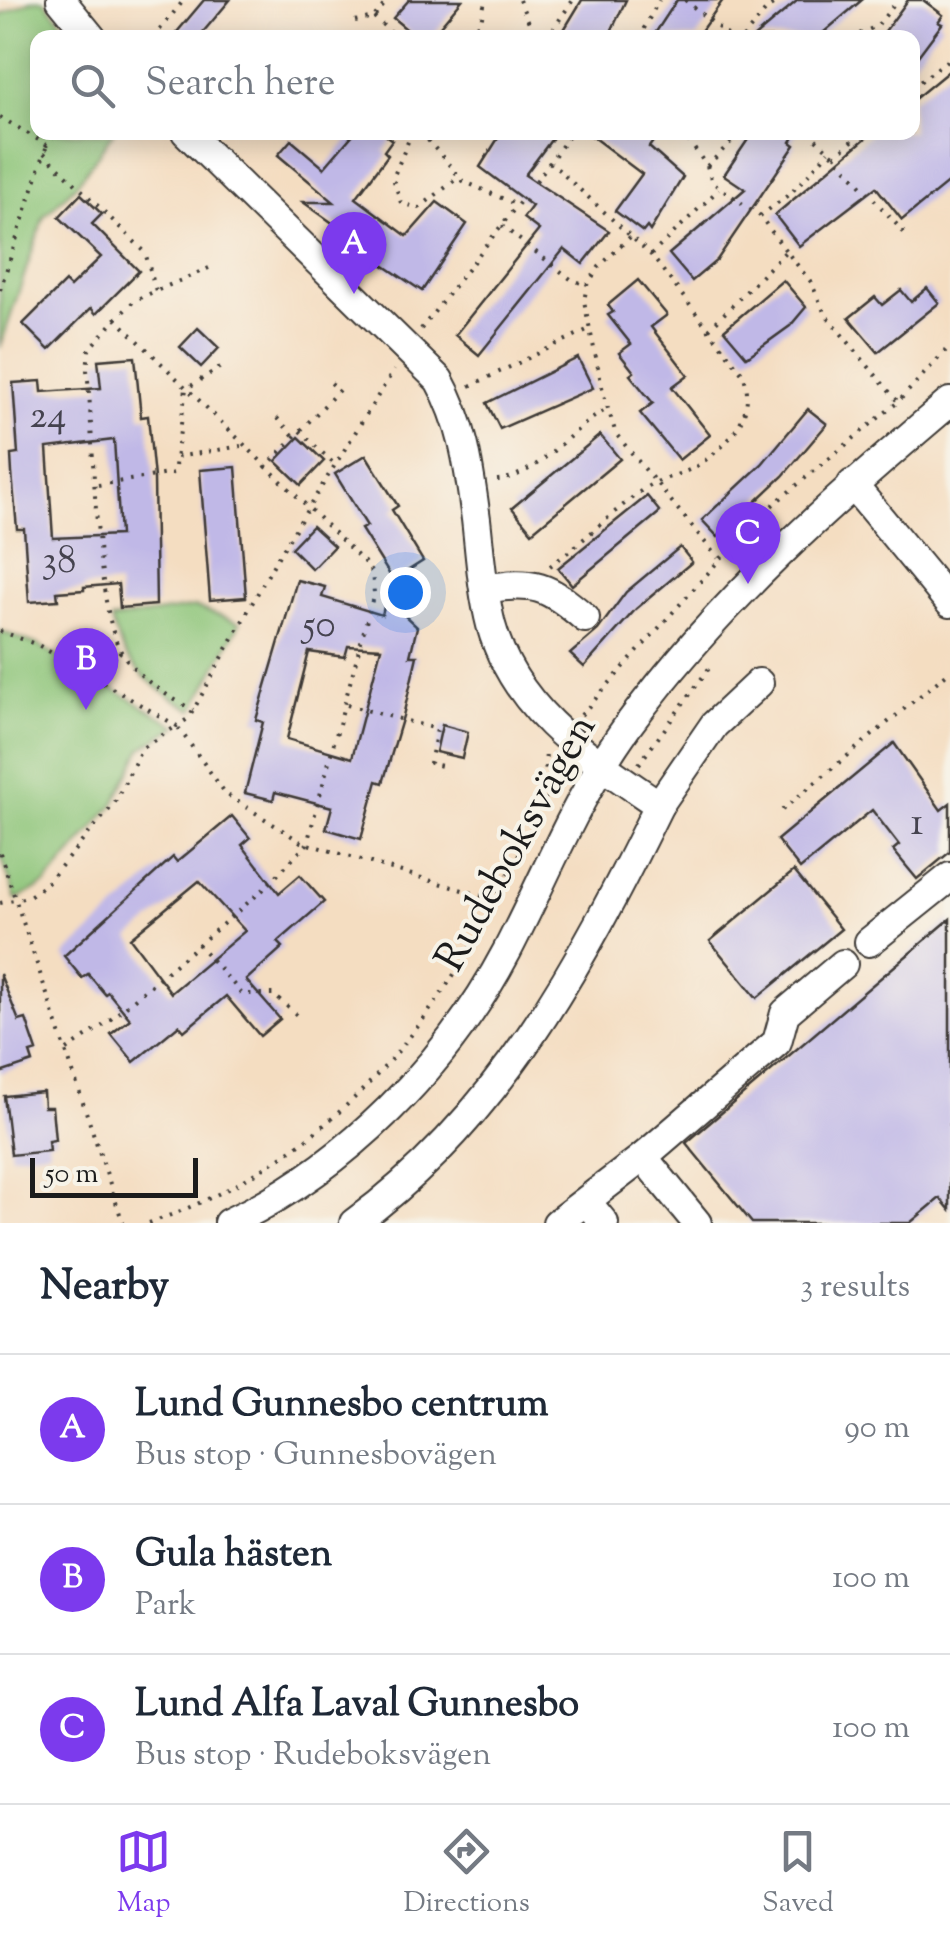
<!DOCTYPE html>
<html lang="en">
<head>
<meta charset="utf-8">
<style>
  :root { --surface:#fff; --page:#f2f2f3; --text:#1f2937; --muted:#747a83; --line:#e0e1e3; --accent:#7c3aed }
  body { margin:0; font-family:"Sorts Mill Goudy",serif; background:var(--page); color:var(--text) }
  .scale { position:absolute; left:30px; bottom:25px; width:168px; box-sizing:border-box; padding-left:10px; border:5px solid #1c1c1c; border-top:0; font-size:28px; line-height:35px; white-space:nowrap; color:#1c1c1c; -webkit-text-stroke:8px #f7f3e8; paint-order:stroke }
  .you { position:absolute; left:405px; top:592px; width:35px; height:35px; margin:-25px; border:8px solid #fff; border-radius:50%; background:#1a73e8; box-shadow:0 0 0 15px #1a73e833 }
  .badge { display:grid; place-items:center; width:65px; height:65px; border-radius:50%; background:var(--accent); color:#fff; font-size:32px; font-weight:700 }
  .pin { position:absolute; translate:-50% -82px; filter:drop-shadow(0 2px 5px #0008) }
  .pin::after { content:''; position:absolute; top:52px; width:35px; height:30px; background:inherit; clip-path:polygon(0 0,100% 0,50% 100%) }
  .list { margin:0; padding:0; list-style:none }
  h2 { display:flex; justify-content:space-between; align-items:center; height:130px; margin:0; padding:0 40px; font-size:42px }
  h2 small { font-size:32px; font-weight:400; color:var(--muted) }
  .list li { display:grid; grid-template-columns:65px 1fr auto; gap:30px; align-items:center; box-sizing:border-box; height:150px; padding:0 40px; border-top:2px solid var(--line) }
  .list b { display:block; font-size:38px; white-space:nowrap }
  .list p { margin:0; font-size:32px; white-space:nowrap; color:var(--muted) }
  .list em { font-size:32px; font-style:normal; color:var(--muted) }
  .icon { flex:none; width:55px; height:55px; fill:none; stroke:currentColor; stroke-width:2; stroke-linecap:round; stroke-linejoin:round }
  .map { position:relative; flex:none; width:950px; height:1223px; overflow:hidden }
  .search { position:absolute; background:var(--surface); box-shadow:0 5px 25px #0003; left:30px; right:30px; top:30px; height:110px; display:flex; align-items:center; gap:25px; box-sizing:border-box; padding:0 35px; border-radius:20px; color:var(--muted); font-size:38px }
  .sheet { height:580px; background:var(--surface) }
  nav { display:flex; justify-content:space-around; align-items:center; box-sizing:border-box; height:140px; border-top:2px solid var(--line); background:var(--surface); font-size:28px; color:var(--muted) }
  nav a { display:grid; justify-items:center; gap:5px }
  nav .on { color:var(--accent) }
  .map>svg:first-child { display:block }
  .green { fill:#8cc478; stroke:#54704a; stroke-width:2.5 }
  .building { fill:#c0b8e7; fill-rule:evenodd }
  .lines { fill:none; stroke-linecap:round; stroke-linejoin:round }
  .minor-casing { stroke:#3c3935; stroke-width:32 }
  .path { stroke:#3c3935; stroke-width:4; stroke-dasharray:2.5 8; stroke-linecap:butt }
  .minor { stroke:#fff; stroke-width:28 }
  .labels { text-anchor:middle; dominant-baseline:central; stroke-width:8; stroke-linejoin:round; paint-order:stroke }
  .number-label { font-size:38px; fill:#45434f }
  .street-label { font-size:42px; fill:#1c1c1c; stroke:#f7f3e8 }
</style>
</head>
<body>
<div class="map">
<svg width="950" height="1223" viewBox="0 0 950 1223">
  <rect width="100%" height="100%" fill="#f7f3e8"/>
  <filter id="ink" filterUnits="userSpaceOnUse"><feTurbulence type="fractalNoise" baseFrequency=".01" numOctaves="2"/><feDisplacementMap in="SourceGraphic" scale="20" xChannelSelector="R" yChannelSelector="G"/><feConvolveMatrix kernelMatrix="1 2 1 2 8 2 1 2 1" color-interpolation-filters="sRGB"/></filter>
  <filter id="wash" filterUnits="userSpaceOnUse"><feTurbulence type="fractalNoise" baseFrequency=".0048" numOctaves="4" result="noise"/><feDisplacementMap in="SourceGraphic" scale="40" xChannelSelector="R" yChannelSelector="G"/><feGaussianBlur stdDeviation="2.25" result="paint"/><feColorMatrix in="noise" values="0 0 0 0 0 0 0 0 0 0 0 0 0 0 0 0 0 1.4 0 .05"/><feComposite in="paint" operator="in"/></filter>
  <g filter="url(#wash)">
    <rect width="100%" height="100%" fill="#f4ddc1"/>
    <g class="green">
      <path d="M33,0H44L75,37L38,38V132L113,133L76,185L44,216L0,348V15Z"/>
      <path d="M195,607L240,623L193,710C154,689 122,665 111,620Z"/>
      <path d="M0,631L38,645L177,726L142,748L114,804L46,884L16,900L0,853Z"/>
    </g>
    <g id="blocks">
      <g class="building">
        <path d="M204,0H230L198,38H172Z"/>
        <path d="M409,0H462L430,38H417L393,18Z"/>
        <path d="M582,0H626L608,38H559Z"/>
        <path d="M677,0H723L696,38H652Z"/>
        <path d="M798,0H862L817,38H753Z"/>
        <path d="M908,0H923L943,15L938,22L942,24L912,64V38H880Z"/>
        <path d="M950,70V181L902,220L876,187L799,246L775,215L873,132H912V101Z"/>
        <path d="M355,132H381L392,140L384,151L388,155L356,198L407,236L437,202L467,224L422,291L337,234L341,229L303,202H334L278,155L291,140L324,168Z"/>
        <path d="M502,132H557L525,175L609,231L583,264L564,249L479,355L455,335L539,230L523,218L532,206L480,167Z"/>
        <path d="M586,132H660L649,147L683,177L650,231L647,227L643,232L615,211L642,174Z"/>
        <path d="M753,132H797L791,142L795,145L717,260L692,281L669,254L745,189L724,175Z"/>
        <path d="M81,194L102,214L92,224L139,271L96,314L91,308L49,350L23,324L65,282L70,287L101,257L59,217Z"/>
        <path d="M638,280L667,315L651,327L688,375L672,387L710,435L679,460L640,413L653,403L630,375L634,372L619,353L631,344L608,315L613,312L608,305Z"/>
        <path d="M783,280L806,307L790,326L747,357L724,330Z"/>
        <path d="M927,288L939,303L878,352L849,318L875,297L882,305L901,290L911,302Z"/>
        <path d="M198,328L219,348L201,367L180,347Z"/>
        <path d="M135,357L141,417L148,416L154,478L156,605L120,608L118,584L84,587V590L57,592L58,600L29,602L24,529H17L12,473L11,455L18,454L13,383L41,381L42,392L101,388L98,360ZM114,440L120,535L53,538L47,448Z"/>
        <path d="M578,358L593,388L500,429L487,403Z"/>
        <path d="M808,409L827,424L783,476L718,537L702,520L762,464Z"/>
        <path d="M600,435L620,459L532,532L512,508Z"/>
        <path d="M299,437L324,461L301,485L276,461Z"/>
        <path d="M366,455L398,506L392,510L423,561L393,580L361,529L367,526L335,474Z"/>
        <path d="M236,467L246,597L210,600L200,470Z"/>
        <path d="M647,496L660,512L572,585L558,568Z"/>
        <path d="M312,526L334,546L312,569L291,548Z"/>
        <path d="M680,547L692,562L636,609L584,667L570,654L598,630L626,592Z"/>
        <path d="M297,580L325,587L322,597L382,615L386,598L417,627L410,656H417L403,716L383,783L377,781L361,839L326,829L332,807L275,792L273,800L245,793L263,722L256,720ZM348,646L381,648L352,758L287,739L309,652L345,657Z"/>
        <path d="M442,725L468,732L462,758L436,752Z"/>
        <path d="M894,743L941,810L950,803V852L917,879L893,850L899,845L872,810L800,869L777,840Z"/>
        <path d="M232,816L250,838L242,845L279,893L300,875L324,902L278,942L283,947L246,980L280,1019L260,1036L226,996L184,1031L179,1025L134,1062L111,1034L130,1019L108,992L105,994L88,974L82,978L64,956L173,857L177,862ZM199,881L245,931L171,993L130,938Z"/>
        <path d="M794,871L841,929L757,998L710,941Z"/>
        <path d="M950,919V1210L940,1198L910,1223H752L686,1143Z"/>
        <path d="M0,974L19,1021L26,1019L37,1051L30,1053L33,1062L0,1073Z"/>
        <path d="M43,1092L44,1107H52L55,1140L48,1141L49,1151L11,1155L4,1096Z"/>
      </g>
    </g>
  </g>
  <g filter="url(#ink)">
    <use href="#blocks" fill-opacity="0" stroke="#3c3935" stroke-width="2.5"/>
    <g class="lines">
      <g class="minor-casing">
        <g id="minor">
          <path d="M61,0L92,38"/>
          <path d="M186,132L439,380C464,425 469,468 476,519C480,554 482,590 491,625C515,712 589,757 659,805C582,962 499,1118 354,1223"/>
          <path d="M852,484L950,603"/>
          <path d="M485,589C534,580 548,586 585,618"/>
          <path d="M659,805L714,725L759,683"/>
          <path d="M869,942L950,877"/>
          <path d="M643,1157L697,1223"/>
          <path d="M587,1202L604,1223"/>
          <path d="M228,1223C345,1169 447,1065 507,951C547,874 577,795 629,724C720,600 834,500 950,402"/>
          <path d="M557,1223L643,1157L777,1042L785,1013L843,964"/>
        </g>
      </g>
      <g class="path">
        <path d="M519,0L536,38"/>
        <path d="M685,0L731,38"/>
        <path d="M374,17L397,38"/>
        <path d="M355,21L374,17L388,0"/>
        <path d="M446,32L479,25"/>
        <path d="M153,38L184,0"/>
        <path d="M478,38L485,0"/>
        <path d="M547,38L573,0"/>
        <path d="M639,38L659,0"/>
        <path d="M743,38L768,8L782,0"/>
        <path d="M850,38L877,26L898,0"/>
        <path d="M912,88L950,58"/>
        <path d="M0,117L47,145L56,132"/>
        <path d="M412,132L393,178L401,203L419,208L459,177"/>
        <path d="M421,132L463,181L517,205"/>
        <path d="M682,132L707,166L712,182L760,216L786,251"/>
        <path d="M808,132L835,156L907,236"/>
        <path d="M44,153L145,252L156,291"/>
        <path d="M835,156L863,132"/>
        <path d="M707,166L741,132"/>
        <path d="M536,181L572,132"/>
        <path d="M760,216L791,193L829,151"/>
        <path d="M502,226L572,280L587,285"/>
        <path d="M630,237L599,267L587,285L584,301L604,396L616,434L718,558"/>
        <path d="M651,255L719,189"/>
        <path d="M0,290L47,145"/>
        <path d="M116,319L135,300L209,268"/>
        <path d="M421,329L522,199"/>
        <path d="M709,329L786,251L811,282L825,314L898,402"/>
        <path d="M470,386L587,330"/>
        <path d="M277,418L295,437"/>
        <path d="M300,431L335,465"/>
        <path d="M177,457L241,446"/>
        <path d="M265,468L339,390L329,381"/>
        <path d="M497,480C541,476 569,428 608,409"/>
        <path d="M98,485L174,473L186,389L222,366"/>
        <path d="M550,566C583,542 612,512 645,488C660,478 679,476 695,467C729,446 758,414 743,374L651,255L551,163"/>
        <path d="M0,631L38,645L177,726L189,718L276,560L394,370"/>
        <path d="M98,677L121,651"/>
        <path d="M347,705L437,729L430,763L442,766"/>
        <path d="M581,715L758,517L898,402L950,346"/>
        <path d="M639,764L710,667"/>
        <path d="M782,810L950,671"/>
        <path d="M0,853L123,1223"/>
        <path d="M0,903L28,897L46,884L114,804L142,748L177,726L226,794L301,842L496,900"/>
        <path d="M198,944L242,994H273L299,1017"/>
        <path d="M67,1050L105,1024L264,889L307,844L374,593L372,573L364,562L116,319L89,350L87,370C94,431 94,610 122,653C139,679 167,696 193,710"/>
        <path d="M149,1223C318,1164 427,1044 503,885C517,857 537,826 546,796C550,780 542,766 547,751"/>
      </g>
      <use href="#minor" class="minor"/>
    </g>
  </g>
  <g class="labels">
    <g class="number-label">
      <text x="48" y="418">24</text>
      <text x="59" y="563">38</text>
      <text x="319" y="627">50</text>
      <text x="917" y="825">1</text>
    </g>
    <g class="street-label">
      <text transform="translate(518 844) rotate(-61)">Rudeboksvägen</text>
    </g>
  </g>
</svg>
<div class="scale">50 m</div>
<div class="you"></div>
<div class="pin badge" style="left:354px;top:294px">A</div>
<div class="pin badge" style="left:86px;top:710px">B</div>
<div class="pin badge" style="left:748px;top:584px">C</div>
<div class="search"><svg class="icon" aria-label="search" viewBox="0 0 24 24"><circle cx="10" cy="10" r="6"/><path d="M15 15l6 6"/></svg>Search here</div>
</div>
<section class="sheet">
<h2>Nearby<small>3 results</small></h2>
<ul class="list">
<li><span class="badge">A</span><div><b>Lund Gunnesbo centrum</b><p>Bus stop · Gunnesbovägen</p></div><em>90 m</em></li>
<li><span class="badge">B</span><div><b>Gula hästen</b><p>Park</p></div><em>100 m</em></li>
<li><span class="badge">C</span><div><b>Lund Alfa Laval Gunnesbo</b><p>Bus stop · Rudeboksvägen</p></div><em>100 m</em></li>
</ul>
</section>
<nav>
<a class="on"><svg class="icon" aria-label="map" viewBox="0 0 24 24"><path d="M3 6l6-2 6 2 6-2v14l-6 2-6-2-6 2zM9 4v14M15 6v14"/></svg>Map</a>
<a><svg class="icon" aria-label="directions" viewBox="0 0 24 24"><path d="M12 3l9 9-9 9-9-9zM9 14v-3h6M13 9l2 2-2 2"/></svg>Directions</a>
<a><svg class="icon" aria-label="saved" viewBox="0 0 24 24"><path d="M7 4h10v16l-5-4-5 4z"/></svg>Saved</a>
</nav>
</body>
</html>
